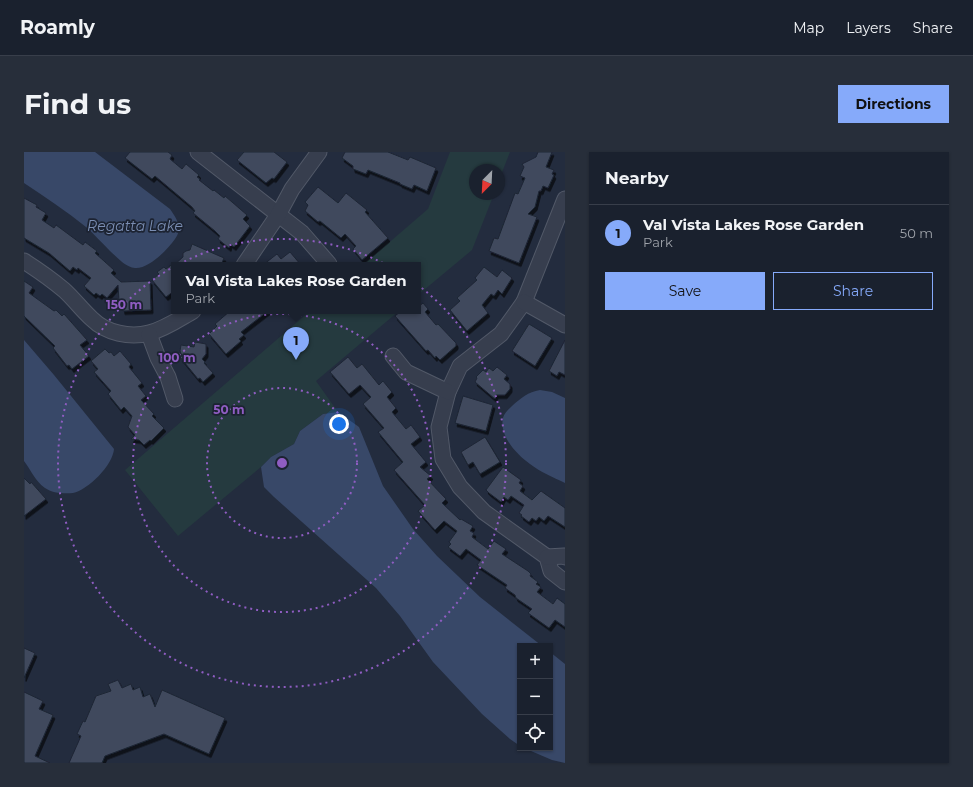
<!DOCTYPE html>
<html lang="en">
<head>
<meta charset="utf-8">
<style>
  :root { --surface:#1a212e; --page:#272e3a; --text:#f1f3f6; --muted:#9fa3aa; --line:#383e4a; --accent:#86aafa }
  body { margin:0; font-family:Montserrat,sans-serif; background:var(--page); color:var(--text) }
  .controls { position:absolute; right:12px; bottom:12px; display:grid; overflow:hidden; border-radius:0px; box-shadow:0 1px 3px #0004 }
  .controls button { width:36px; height:36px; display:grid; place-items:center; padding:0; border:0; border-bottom:1px solid var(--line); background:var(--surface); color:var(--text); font:20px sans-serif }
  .compass { position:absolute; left:445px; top:12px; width:36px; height:36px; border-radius:50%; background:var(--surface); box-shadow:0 1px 3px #0004; rotate:204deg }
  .you { position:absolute; left:315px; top:272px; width:14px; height:14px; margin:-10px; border:3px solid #fff; border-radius:50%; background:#1a73e8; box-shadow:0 0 0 6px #1a73e833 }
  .badge { display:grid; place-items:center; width:26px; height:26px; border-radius:50%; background:var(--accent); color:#111; font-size:13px; font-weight:700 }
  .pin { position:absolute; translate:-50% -33px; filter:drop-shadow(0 1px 2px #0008) }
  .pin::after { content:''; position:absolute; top:21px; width:14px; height:12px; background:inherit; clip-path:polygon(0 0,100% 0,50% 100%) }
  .popup { position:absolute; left:147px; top:110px; width:250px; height:52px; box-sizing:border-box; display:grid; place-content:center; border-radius:0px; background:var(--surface); filter:drop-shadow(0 1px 3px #0005); font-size:13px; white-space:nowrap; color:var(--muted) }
  .popup b { font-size:15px; color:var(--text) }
  .popup::after { content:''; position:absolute; left:50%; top:100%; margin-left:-8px; border:8px solid transparent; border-top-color:var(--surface) }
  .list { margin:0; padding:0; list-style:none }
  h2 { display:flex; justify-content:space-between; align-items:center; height:52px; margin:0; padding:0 16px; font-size:17px }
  h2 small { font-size:13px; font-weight:400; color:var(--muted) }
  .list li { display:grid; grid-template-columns:26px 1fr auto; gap:12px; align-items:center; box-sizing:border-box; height:56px; padding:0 16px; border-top:1px solid var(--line) }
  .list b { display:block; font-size:15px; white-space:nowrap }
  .list p { margin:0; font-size:13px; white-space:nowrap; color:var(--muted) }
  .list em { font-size:13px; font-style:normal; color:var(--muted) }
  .actions { display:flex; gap:8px; padding:12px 16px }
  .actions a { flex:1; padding:9px 0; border:1px solid var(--accent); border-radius:0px; text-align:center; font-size:14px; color:var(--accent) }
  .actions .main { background:var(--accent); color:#111 }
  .icon { flex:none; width:22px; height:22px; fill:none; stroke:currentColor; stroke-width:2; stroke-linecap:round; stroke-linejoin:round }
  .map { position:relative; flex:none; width:541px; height:611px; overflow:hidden; border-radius:0px }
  header { display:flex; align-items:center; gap:24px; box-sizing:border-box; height:56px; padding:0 20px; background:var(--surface); border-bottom:1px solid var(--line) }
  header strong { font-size:19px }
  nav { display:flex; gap:22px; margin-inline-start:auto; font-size:14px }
  .intro { display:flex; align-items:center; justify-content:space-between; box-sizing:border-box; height:96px; padding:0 24px }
  h1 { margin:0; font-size:28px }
  .button { padding:10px 18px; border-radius:0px; background:var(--accent); color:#111; font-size:14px; font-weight:700 }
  main { display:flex; gap:24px; padding:0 24px }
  aside { flex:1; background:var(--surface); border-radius:0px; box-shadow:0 1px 3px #0004 }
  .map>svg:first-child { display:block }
  .green { fill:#253a3f }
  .water { fill:#384868 }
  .building { fill:#3f4a5d; stroke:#1e2534; filter:url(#shadow) }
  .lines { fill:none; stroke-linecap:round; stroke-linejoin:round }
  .minor-casing { stroke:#525968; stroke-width:17 }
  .minor { stroke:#373e4e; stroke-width:15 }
  .ring { fill:none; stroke:#8f5dc2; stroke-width:2; stroke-dasharray:2 4 }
  .labels { text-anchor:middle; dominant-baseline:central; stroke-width:3.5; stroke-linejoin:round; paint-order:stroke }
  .water-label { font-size:14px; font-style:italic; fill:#7a8db2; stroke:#1c2332 }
  .centre { fill:#8f5dc2; stroke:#1c2332; stroke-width:2 }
  .ring-label { font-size:12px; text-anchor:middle; font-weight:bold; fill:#8f5dc2; stroke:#1c2332; stroke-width:3.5; stroke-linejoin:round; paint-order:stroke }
</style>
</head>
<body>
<header>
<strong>Roamly</strong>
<nav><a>Map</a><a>Layers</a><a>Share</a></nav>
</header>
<div class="intro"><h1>Find us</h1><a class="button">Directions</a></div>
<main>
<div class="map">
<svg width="541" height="611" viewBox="0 0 541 611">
  <defs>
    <filter id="shadow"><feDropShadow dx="2" dy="3.5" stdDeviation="0" flood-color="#0009"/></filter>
  </defs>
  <rect width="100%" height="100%" fill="#232c3e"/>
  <g class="green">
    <path d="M426,0H486L475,28V18H451V42H470L448,98L394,143V113H339L404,57Z"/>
    <path d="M286,159H375L292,229L314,260L299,262L276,279L270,292L247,305L237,315L154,384L101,318Z"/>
  </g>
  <g class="water">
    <path d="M0,0H71L146,57C153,67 159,76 151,87C143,98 125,117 111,116C101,115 93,105 86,99C78,91 70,82 62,75C42,59 21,45 0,31Z"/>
    <path d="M0,188L30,223L90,297C89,313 64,338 49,341C40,342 28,341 21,336C11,329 7,318 0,309Z"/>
    <path d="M516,238L528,240L541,246V331C529,325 516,320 506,312C493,303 475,284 479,266C480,261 484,258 488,254C497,246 504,240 516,238Z"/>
    <path d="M314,260L335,275L359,334L389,377L413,404L456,445L518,494H496V594L486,587L458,562L409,510L376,464L352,436L250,345L240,335L237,315L247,305L270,292L276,279L299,262Z"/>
    <path d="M526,500L541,512V611L528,608L500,596H526Z"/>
  </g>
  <g class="building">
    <path d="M106,0H144L148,3L146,7L158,17L162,12L175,23L173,25L176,27L175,28L189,39L190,38L200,46L201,44L223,63L219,67L226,74L210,95L206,92L205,96L194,87L196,84L191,79L169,61L171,59L168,55L131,24L128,27L101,6Z"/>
    <path d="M220,0H250L263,10L250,27L248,26L242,31L213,8Z"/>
    <path d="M321,0H364L384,8L386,5L412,16L403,39L390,33L388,37L376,32V31L344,18L342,22L329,17V14L318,6Z"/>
    <path d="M514,0H528L522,15L530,18L528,22L530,23L524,36L519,34L517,39H515L511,55L504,62L513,65L495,111L465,99L470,86L474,87L491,41L494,42L501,26L496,24L500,15L498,12L512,5Z"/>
    <path d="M294,35L314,51L322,41L343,58L341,60L364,86L338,108L329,97L332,94L321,82L317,86L296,69L294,70L281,59L284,53L281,50Z"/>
    <path d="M0,46L13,53L12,55L22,61L18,68L30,76L32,73L59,93L61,90L73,99L71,101L90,118L87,121L97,130L126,129L127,158L99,159L98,149H95L94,133L83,146L78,142L76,144L72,141L70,143L60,134L67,126L54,116L53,118L49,115L46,119L25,101L0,86Z"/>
    <path d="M168,92L200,106L197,113H150V139L142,145L128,128L135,122L133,120L140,115L142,117L150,111V113L159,105V101L162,99L166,98Z"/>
    <path d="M266,100L277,113H239L253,102L257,107Z"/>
    <path d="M460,115L473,125L478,118L488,126L478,142L474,138L470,144L467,142L458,153L464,161L443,179L426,158L436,149L433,146L453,128L451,126Z"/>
    <path d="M0,129L9,135L5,141L30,159L32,158L38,164L40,162L63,188L56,193L65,204L48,217L45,213L43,214L29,196L31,194L0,164Z"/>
    <path d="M399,151L404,157L401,160L412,173L414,172L432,191V194L416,208L412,204L411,206L404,198L402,199L371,164L377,159H394V155Z"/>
    <path d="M206,159H244L217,180L220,183L215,187L217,189L202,202L185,182L193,174L191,172Z"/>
    <path d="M505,172L528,186L511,214L488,199Z"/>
    <path d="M541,188V223L535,220L533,224L525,219Z"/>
    <path d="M171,190L182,192V202L178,207L181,210L180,211L189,221L179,230L176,226L174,227L156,205L158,204L156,199L157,193L170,195Z"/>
    <path d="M81,197L85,201L87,200L90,204L96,199L107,212L105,215L118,231L114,234L122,244L117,248L130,262L128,264L140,276L127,289L126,288L120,293L115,288L107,287L111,283L104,275L108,264L100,255L97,258L84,242L87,239L70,220L74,217L67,209Z"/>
    <path d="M324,205L333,216L338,212L355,233L359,229L368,240L363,245L372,256L368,260L382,277L387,273L396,285L387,292L402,310L396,315L407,324L403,327L422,347L418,351L436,368L437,367L449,374L446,379L450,381L448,385L464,397L470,389L482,397L478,402L504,419L507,422L506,424L514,430L512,432L517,435L513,440L529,452L533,446L541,452V475L531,468L525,476L504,461L508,457L492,446L491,443L481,436L483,433L453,413L457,408L442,397L436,404L424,395L427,392L425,390L433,379L420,369L411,378L394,359L401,353L370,318L379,310L354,280L360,276L339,252L347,245L336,233L325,242L306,220Z"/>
    <path d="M473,215L483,223L480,227L486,232V237L481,243H472L471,247L451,230L453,226L452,225L459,218L462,220L465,216L469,219Z"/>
    <path d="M439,244L469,253L462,279L431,271Z"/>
    <path d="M461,285L476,310L456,322L449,310L444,313L437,300Z"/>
    <path d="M479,315L497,328L495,331L499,334L496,339L508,348L517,339L541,356V375L524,364L520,369L515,365L512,369L508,366L505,370L497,364L498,363L495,361L500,353L487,344L484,348L480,345L477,350L465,341L462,338Z"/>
    <path d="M0,326L6,332L7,330L22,347L0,364Z"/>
    <path d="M0,496L11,501L0,526Z"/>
    <path d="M94,528L98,536L107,532L109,538L116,535L119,545L126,542L131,555L138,538L201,566L185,602L140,582L81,604L78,611H45L57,584L53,582L59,569L61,570L72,544L87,539L84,532Z"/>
    <path d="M0,540L19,549L15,557L29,563L11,604L26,611H0Z"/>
  </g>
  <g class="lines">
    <g class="minor-casing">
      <g id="minor">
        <path d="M174,0L278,81L305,112"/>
        <path d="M541,47L500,150L477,182L436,214L424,240L415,275L419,307L436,335L460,360L523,405L527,419L541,430"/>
        <path d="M0,109C14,118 27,127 40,138C50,147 58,158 68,167C82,181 106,186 125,181C141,177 155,167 169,159"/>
        <path d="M220,113L254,63L268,37L295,0"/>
        <path d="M500,150L541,173"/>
        <path d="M125,182L134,206L144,225L151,247"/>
        <path d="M369,204L382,220L424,240"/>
        <path d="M523,405L540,404L541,405"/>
      </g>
    </g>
    <use href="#minor" class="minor"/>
  </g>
  <g class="ring">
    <circle cx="258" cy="311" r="75"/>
    <circle cx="258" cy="311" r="149"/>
    <circle cx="258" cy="311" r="224"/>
  </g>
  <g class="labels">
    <g class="water-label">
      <text x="111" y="74">Regatta Lake</text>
    </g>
  </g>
  <circle cx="258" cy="311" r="6" class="centre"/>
  <g class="ring-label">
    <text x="100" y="157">150 m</text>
    <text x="153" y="210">100 m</text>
    <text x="205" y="262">50 m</text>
  </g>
</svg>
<div class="controls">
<button>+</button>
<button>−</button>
<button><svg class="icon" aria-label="locate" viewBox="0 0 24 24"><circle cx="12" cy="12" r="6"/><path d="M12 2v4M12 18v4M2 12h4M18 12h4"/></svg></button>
</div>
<svg class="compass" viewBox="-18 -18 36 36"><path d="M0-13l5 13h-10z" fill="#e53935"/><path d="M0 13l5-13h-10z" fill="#9fa3aa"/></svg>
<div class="you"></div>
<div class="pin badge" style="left:272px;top:208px">1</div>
<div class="popup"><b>Val Vista Lakes Rose Garden</b>Park</div>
</div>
<aside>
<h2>Nearby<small></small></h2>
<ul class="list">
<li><span class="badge">1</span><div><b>Val Vista Lakes Rose Garden</b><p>Park</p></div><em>50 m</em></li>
</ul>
<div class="actions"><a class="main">Save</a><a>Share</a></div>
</aside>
</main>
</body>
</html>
